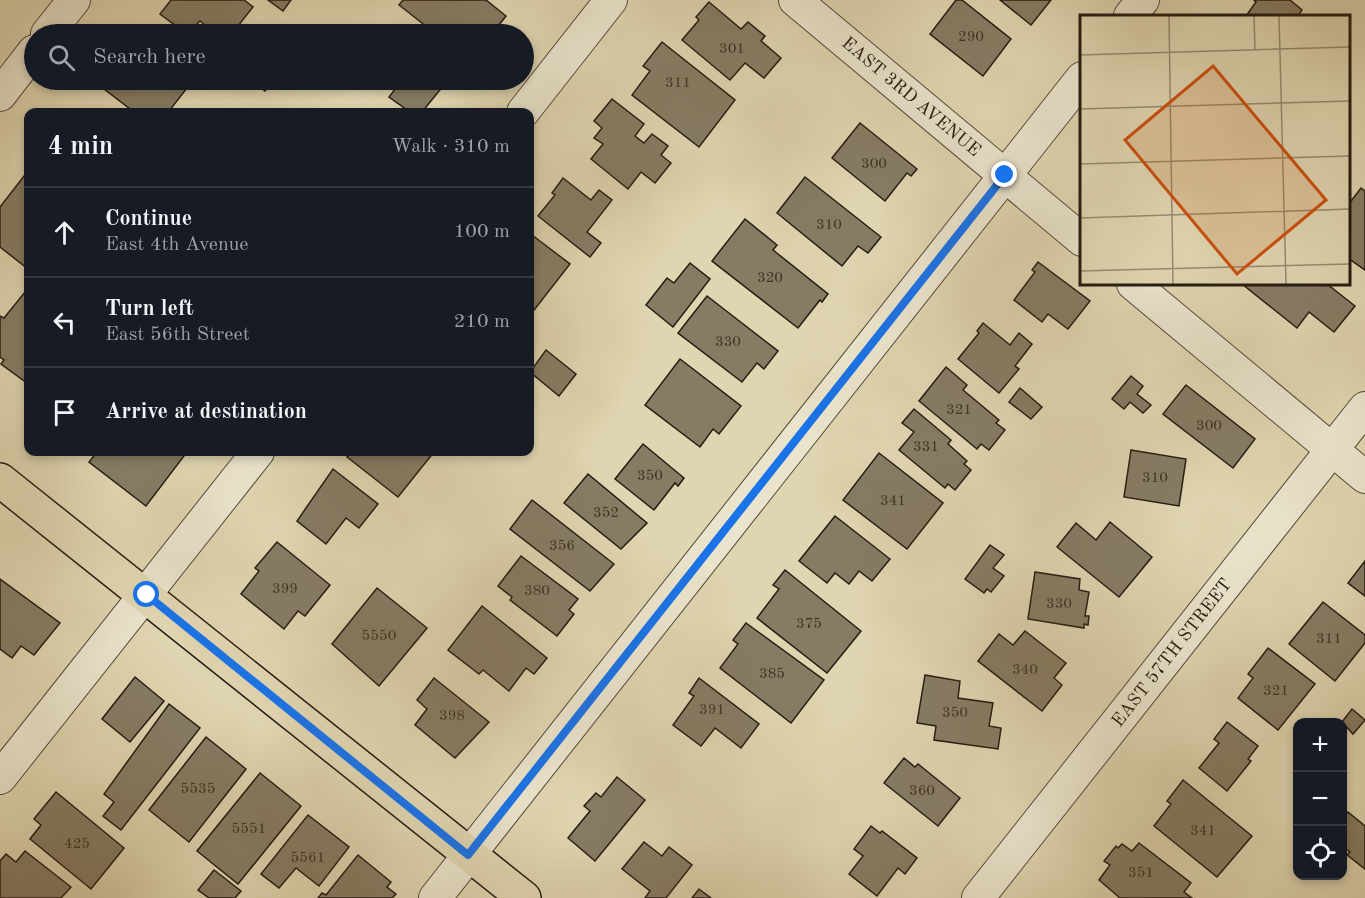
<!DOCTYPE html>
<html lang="en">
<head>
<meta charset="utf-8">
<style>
  :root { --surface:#171b24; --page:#242831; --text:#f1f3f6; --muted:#9ea1a6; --line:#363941 }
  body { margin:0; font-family:"Old Standard TT",serif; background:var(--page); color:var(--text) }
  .controls { position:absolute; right:18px; bottom:18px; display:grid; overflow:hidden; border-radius:12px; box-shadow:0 3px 9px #0003 }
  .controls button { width:54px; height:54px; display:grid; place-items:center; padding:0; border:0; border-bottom:2px solid var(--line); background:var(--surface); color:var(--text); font:30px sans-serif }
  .stop { position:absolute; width:18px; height:18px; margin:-14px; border:4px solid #1a73e8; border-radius:50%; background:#fff }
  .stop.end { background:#1a73e8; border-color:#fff; box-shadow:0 2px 6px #0008 }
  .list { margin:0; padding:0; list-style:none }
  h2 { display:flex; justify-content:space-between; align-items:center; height:78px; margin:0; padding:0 24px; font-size:26px }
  h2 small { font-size:20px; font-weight:400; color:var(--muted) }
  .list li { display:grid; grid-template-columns:39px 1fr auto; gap:18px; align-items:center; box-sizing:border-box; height:90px; padding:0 24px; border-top:2px solid var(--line) }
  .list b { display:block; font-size:22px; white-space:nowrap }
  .list p { margin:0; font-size:20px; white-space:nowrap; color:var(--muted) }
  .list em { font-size:20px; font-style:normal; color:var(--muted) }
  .icon { flex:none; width:33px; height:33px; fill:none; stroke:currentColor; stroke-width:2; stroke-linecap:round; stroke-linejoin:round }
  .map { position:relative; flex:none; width:1365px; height:898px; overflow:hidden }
  .search { position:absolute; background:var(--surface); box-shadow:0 3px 9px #0003; left:24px; top:24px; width:510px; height:66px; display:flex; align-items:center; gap:15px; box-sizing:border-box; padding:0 21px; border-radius:33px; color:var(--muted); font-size:22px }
  .panel { position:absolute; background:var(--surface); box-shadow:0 3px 9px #0003; left:24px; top:108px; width:510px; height:348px; border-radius:12px }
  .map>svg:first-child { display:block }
  .building { fill:#867c64; stroke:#251c12; stroke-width:1.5 }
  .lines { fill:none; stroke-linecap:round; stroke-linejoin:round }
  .minor-casing { stroke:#544a3a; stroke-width:34 }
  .major-casing { stroke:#251c12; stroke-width:36 }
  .minor { stroke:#eae4cc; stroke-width:32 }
  .major { stroke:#dfd5b0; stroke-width:33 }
  .route { stroke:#1a73e8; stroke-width:8 }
  .labels { text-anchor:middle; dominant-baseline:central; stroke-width:5; stroke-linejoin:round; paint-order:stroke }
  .number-label { font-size:15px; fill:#3d3426 }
  .street-label { font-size:18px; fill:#251c12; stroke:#eae4cc }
  .inset-road { fill:none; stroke:#958b71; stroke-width:1.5 }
  .view { fill:#cb500d; fill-opacity:0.15; stroke:#cb500d; stroke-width:3 }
  .inset-edge { fill:none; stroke:#251c12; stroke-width:3 }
</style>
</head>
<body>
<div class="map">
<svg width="1365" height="898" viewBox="0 0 1365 898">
  <rect width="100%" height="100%" fill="#dfd5b0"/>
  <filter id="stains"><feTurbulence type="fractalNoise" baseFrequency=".00333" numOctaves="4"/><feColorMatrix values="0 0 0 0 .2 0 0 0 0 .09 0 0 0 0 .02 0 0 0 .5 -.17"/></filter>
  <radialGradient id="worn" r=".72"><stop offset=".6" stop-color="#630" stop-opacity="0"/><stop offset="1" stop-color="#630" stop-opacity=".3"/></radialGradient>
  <g class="building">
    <path d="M171,0H244L253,7L234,31L238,34H216L200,21L187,34L160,14Z"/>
    <path d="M268,0H291L283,11Z"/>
    <path d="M403,0H486L506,16L498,26L503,30L499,34H436L399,5Z"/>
    <path d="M956,0H962L1011,39L983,76L930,34Z"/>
    <path d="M1000,0H1051L1031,25Z"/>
    <path d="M1254,0H1290L1302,10L1298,16H1246L1256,2Z"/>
    <path d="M709,2L741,29L748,22L765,36L761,41L781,58L764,78L745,63L730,80L682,40L699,20L696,17Z"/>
    <path d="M145,27L155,34H139Z"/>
    <path d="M397,27L405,33L409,27L418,34H392Z"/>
    <path d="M662,42L735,100L699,147L632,95L650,71L643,66Z"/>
    <path d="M96,80H189L188,82L190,84L169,111L172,112H134L95,82Z"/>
    <path d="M250,80H274L265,91Z"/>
    <path d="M402,80H448L422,112H410L389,97Z"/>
    <path d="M612,99L644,124L635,136L644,143L652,134L668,146L661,155L671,163L655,183L641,172L628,189L591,159L603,144L594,138L602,128L594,121Z"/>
    <path d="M860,123L917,169L911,176L907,173L885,201L832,158Z"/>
    <path d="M28,171V269L0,247V207Z"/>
    <path d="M805,177L881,237L868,253L858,246L842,266L777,213Z"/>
    <path d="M563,178L591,200L599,190L612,200L587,232L601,243L590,257L538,216L555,195L552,193Z"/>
    <path d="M1361,188L1365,191V270L1348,258V205Z"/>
    <path d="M745,219L777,245L773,250L828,294L822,302L820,300L798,328L712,261Z"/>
    <path d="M532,235L570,264L534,310L530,306V238Z"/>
    <path d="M1038,262L1090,301L1068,329L1048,314L1042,322L1014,300L1035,272L1032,270Z"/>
    <path d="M690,263L710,279L673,327L646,305L667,278L674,283Z"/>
    <path d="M1242,284H1327L1355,306L1334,332L1309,312L1297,328Z"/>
    <path d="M25,292L28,295L27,383L1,364L4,360L0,357V316L4,318Z"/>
    <path d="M707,296L778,351L764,369L757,363L742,382L678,333Z"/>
    <path d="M983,323L1010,345L1019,333L1032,344L1015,366L1019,369L999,393L958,359L979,333L977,331Z"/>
    <path d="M546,350L576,374L559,396L530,372Z"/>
    <path d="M680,359L741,406L719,434L713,429L700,447L645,405Z"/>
    <path d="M946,367L967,385L963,390L999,420L996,423L1005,430L989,450L981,444L977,449L919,401Z"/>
    <path d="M1131,376L1143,386L1137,394L1151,405L1143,413L1130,402L1124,409L1112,399Z"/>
    <path d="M1186,385L1255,439L1233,468L1163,414Z"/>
    <path d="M1020,388L1042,407L1031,419L1009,402Z"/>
    <path d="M914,409L951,440L948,444L967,461L964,464L971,470L955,490L948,484L945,488L899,450L914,432L902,423Z"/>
    <path d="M643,444L684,478L678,486L675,483L654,510L615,479Z"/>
    <path d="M1131,450L1186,459L1179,506L1124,497Z"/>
    <path d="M97,452H179L184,456L146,506L89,462Z"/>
    <path d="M352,452H434L398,497L347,457Z"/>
    <path d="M879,453L943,503L907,549L843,500Z"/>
    <path d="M333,469L378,504L359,528L346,518L326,544L297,521Z"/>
    <path d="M588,474L647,523L621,549L564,503Z"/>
    <path d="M532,500L614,564L590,591L510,529Z"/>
    <path d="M835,516L890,559L872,581L859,571L849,584L835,573L827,583L799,561Z"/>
    <path d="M1110,522L1152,557L1119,597L1057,547L1076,523L1096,540Z"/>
    <path d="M277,542L330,585L305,616L298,611L284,629L241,594L259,571L255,568Z"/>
    <path d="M990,545L1004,555L993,568L1004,576L991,592L987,589L984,593L965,579Z"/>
    <path d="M521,556L578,599L569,610L574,614L557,636L510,600L512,597L498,586Z"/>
    <path d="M1365,561V596L1348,583Z"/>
    <path d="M785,570L861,631L827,673L757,618L779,589L773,585Z"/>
    <path d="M1035,572L1080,579L1079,590L1089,592L1085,616H1089L1088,625L1084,624V628L1028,619Z"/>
    <path d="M0,579L60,623L34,655L21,646L12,658L0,649Z"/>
    <path d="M377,588L427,628L379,686L332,644Z"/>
    <path d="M1323,602L1365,635V643L1335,681L1289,644Z"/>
    <path d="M482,606L547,658L534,674L526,668L509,691L483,670L479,674L448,650Z"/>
    <path d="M746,623L824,680L791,723L720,668L738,644L733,640Z"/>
    <path d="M1025,631L1066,663L1054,678L1062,685L1042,711L978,661L999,634L1013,645Z"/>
    <path d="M1268,648L1315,684L1278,730L1238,698L1253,678L1248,674Z"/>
    <path d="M925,675L960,681L958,698L993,703L989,726L1001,728L998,749L934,740L936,726L917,723Z"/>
    <path d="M135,677L164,701L130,742L102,719Z"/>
    <path d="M434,678L489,722L455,758L415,725L427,709L417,700Z"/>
    <path d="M699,678L759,724L741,748L715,728L701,746L673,725L694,696L689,693Z"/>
    <path d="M169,704L200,728L121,830L103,816L114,802L104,794Z"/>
    <path d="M1352,709L1365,720L1353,734L1342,722Z"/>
    <path d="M1227,722L1258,746L1248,759L1251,761L1227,791L1199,768L1219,743L1214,739Z"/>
    <path d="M206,737L246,769L189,842L149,810Z"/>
    <path d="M904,758L915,767L918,764L960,798L938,826L884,783Z"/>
    <path d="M260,773L301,806L238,884L197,851Z"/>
    <path d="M617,777L645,800L595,861L568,838L590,811L584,806L596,793L601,797Z"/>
    <path d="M1183,780L1252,836L1217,877L1154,826L1171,804L1167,801Z"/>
    <path d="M56,792L124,848L91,889L30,839L41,825L34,819Z"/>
    <path d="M1348,812L1365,826V869L1347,855L1350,852L1342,846V819Z"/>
    <path d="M308,815L349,847L319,886L296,868L279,888L261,874Z"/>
    <path d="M871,826L880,833L882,831L917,858L905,874L898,868L877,896L849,874L863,856L854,849Z"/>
    <path d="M644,842L662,856L669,847L692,865L666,898H645L650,891L622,869Z"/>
    <path d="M1139,843L1191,883L1184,892L1192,898H1120L1099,880L1110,865L1104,861L1116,846L1118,848L1122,844L1132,851Z"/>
    <path d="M25,851L71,887L61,898H0V861L6,854L16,862Z"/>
    <path d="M358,855L391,882L387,887L396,894L392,898H318L322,893L326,895Z"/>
    <path d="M214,870L241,891L235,898H209L198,890Z"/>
    <path d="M699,889L711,898H692Z"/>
  </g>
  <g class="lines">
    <g class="minor-casing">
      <g id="minor">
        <path d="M795,0L1082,240"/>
        <path d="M1130,16L1143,0"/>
        <path d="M47,34L74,0"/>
        <path d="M0,95L34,51"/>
        <path d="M523,112L611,0"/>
        <path d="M1133,284L1365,477"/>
        <path d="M0,778L258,452"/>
        <path d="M435,898L1082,78"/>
        <path d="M978,898L1365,408"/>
      </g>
    </g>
    <g class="major-casing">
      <path id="major" d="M0,480L524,898"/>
    </g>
    <use href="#minor" class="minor"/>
    <use href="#major" class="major"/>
  </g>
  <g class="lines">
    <path class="route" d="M147,595L468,855L1005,175"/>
  </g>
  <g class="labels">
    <g class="number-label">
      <text x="971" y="37">290</text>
      <text x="732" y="49">301</text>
      <text x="678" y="83">311</text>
      <text x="874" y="164">300</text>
      <text x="829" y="225">310</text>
      <text x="770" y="278">320</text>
      <text x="728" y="342">330</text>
      <text x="959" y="410">321</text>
      <text x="1209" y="426">300</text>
      <text x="926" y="447">331</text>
      <text x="650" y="476">350</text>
      <text x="1155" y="478">310</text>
      <text x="893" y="501">341</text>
      <text x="606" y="513">352</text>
      <text x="562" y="546">356</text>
      <text x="285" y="589">399</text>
      <text x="537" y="591">380</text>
      <text x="1059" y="604">330</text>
      <text x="809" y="624">375</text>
      <text x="379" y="636">5550</text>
      <text x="1329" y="639">311</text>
      <text x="1025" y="670">340</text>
      <text x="772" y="674">385</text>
      <text x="1276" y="691">321</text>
      <text x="712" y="710">391</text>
      <text x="955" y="713">350</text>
      <text x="452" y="716">398</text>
      <text x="198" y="789">5535</text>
      <text x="922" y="791">360</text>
      <text x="249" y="829">5551</text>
      <text x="1203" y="831">341</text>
      <text x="77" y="844">425</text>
      <text x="308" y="858">5561</text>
      <text x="1141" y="873">351</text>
    </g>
    <g class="street-label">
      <text transform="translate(911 97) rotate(40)">EAST 3RD AVENUE</text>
      <text transform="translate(1172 653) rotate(-52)">EAST 57TH STREET</text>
    </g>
  </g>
  <g transform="translate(1080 15)">
    <rect width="270" height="270" fill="#dfd5b0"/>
    <path class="inset-road" d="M89,1L93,269M174,1L175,34M199,1L206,269M0,40L270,32M0,94L270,86M0,149L270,141M0,203L270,194M0,256L270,249"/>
    <path class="view" d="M133,51L246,185L157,259L45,125Z"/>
    <rect width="270" height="270" class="inset-edge"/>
  </g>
  <rect width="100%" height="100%" filter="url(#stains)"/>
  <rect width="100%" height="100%" fill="url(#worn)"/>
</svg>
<div class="controls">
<button>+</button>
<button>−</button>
<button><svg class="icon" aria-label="locate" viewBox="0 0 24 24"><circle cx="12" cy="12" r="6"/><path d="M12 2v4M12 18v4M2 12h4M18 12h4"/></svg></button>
</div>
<div class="stop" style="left:147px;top:595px"></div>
<div class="stop end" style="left:1005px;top:175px"></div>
<div class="search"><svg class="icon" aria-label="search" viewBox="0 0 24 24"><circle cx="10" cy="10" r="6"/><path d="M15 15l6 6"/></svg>Search here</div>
<section class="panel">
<h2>4 min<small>Walk · 310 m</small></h2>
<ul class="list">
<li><svg class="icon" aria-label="ahead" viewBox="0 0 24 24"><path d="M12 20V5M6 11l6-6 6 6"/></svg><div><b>Continue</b><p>East 4th Avenue</p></div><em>100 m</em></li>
<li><svg class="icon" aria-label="left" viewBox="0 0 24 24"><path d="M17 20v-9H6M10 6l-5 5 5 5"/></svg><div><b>Turn left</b><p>East 56th Street</p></div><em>210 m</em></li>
<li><svg class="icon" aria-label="arrive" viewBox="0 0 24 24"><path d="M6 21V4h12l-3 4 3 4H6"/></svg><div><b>Arrive at destination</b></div></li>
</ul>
</section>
</div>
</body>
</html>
